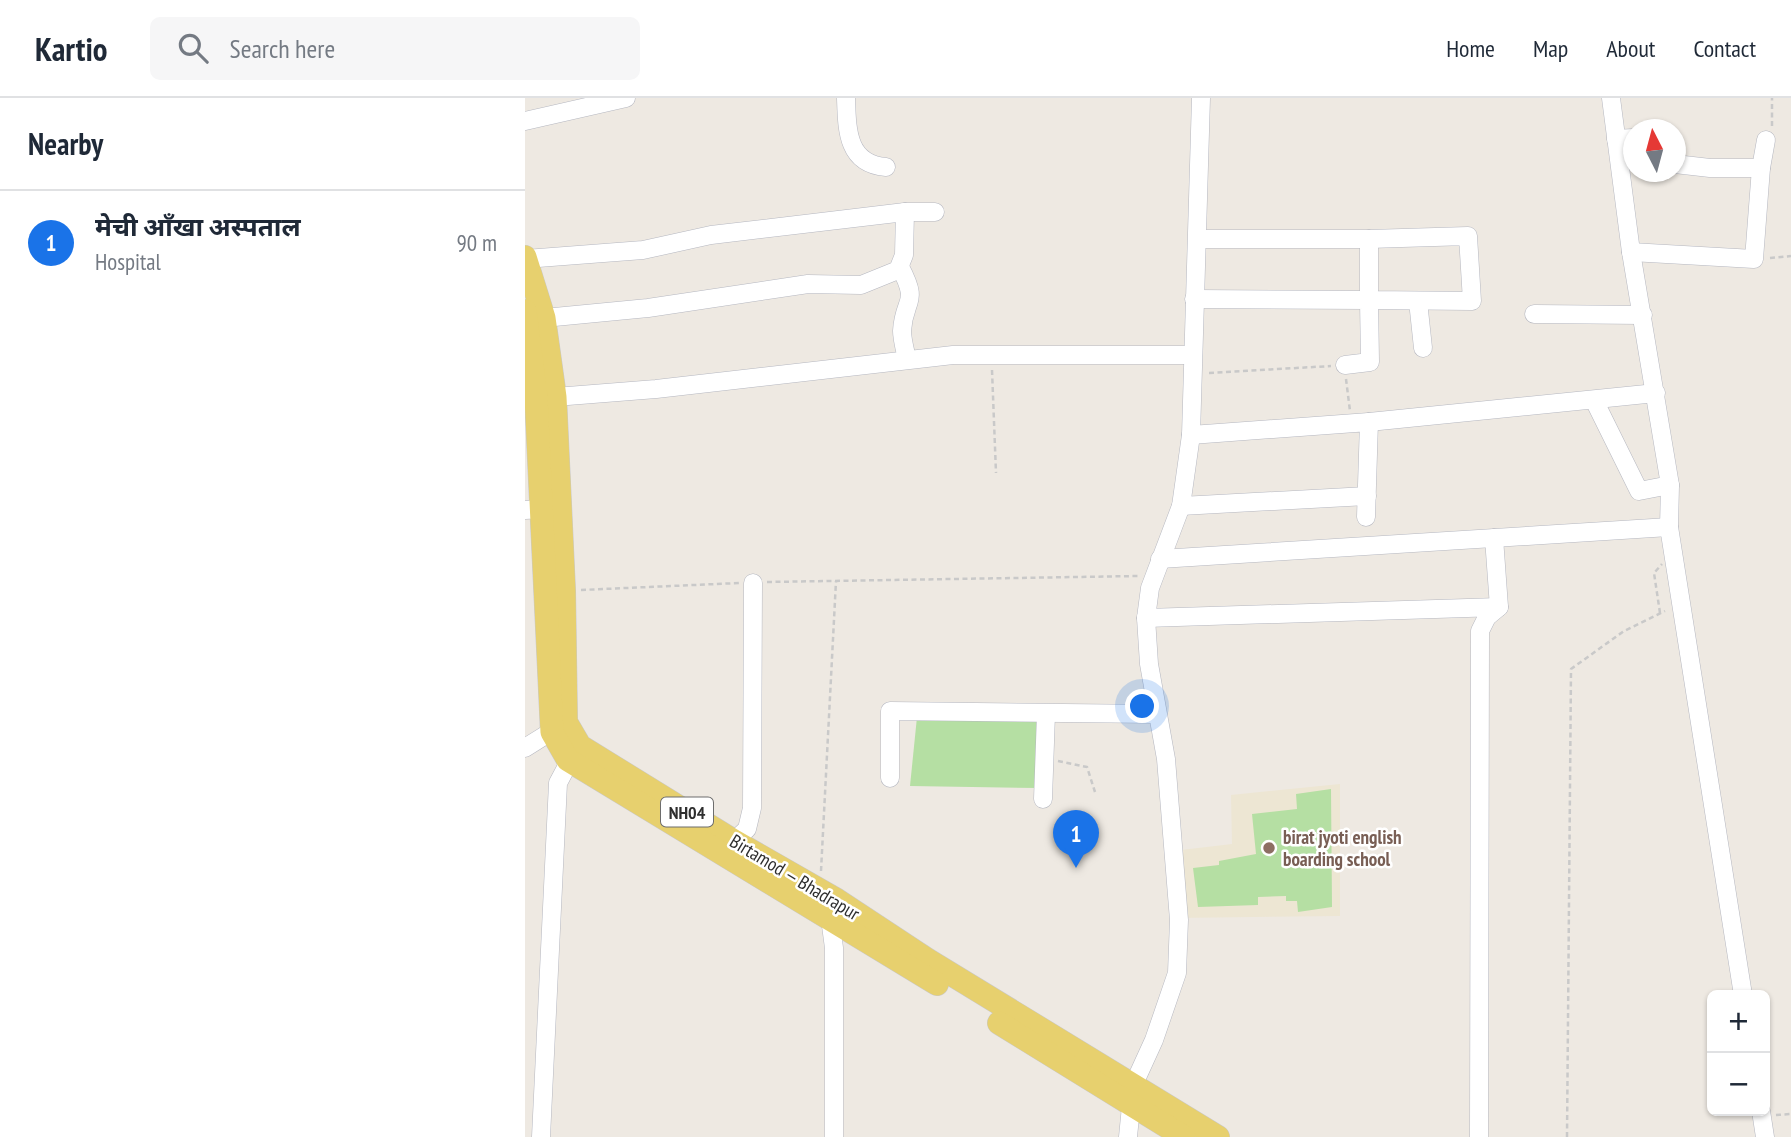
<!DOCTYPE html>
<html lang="en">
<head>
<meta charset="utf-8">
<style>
  :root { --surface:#fff; --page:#f6f6f7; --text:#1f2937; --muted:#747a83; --line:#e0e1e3; --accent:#1a73e8 }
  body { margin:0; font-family:"PT Sans Narrow","Noto Sans Devanagari",sans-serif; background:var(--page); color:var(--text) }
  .controls { position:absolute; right:21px; bottom:21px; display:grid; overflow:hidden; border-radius:10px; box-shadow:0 2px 5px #0004 }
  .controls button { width:63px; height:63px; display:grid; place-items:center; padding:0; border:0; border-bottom:2px solid var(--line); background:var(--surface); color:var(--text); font:35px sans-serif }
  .compass { position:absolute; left:1098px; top:21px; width:63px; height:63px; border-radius:50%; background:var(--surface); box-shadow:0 2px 5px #0004; rotate:354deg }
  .you { position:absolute; left:618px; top:609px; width:24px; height:24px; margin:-18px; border:5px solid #fff; border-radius:50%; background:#1a73e8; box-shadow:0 0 0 10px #1a73e833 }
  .badge { display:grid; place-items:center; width:46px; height:46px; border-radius:50%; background:var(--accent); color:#fff; font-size:23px; font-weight:700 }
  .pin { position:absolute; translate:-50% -58px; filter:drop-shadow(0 2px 4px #0008) }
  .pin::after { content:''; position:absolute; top:37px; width:24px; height:21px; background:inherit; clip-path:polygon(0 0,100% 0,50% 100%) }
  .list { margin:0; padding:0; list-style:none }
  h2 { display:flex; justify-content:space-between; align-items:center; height:91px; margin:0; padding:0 28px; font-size:30px }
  h2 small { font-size:23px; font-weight:400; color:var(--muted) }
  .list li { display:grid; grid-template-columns:46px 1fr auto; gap:21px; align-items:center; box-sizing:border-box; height:105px; padding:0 28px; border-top:2px solid var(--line) }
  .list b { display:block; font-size:26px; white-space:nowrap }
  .list p { margin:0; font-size:23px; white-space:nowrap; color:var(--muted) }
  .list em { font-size:23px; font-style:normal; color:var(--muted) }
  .icon { flex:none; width:38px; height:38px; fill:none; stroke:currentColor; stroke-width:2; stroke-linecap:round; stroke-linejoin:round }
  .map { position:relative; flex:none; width:1266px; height:1039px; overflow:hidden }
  header { display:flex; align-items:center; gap:42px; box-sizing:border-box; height:98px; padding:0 35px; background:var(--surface); border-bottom:2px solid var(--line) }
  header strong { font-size:33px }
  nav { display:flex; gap:38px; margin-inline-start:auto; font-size:24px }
  .search { width:490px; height:63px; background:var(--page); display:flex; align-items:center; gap:18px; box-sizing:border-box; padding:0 24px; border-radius:10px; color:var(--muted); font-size:26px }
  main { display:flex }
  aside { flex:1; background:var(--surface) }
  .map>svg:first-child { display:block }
  .education { fill:#ede6d3 }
  .green { fill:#b5dfa3 }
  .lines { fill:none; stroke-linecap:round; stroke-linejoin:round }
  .minor-casing { stroke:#b5b7c0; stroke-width:19 }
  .major-casing { stroke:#c9c9c9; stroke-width:24 }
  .path { stroke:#c9c9c9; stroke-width:2.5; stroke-dasharray:5 3.5; stroke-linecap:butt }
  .minor { stroke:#fff; stroke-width:18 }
  .major { stroke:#e7d06e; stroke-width:23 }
  .education-dot { fill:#8d6e63; stroke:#fff; stroke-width:2.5 }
  .labels { text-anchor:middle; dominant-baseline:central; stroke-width:5; stroke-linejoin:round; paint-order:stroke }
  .shield { fill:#fff; stroke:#6d6d6d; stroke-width:2 }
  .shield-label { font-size:18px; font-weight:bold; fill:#2e2e2e }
  .education-label { font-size:19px; font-weight:bold; fill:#785e54; stroke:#fff; text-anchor:start }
  .street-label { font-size:19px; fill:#2e2e2e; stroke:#fff }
</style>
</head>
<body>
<header>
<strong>Kartio</strong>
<div class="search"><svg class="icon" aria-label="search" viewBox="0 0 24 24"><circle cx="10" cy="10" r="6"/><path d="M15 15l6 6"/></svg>Search here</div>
<nav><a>Home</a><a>Map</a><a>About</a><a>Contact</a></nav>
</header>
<main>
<aside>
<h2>Nearby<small></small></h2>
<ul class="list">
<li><span class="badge">1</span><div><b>मेची आँखा अस्पताल</b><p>Hospital</p></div><em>90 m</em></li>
</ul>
</aside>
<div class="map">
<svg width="1266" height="1039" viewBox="0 0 1266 1039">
  <rect width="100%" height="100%" fill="#eee9e2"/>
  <path class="education" d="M815,686V818L650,820L639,754L707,746L706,697Z"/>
  <g class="green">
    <path d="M392,619L512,621L513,690L385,688Z"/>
    <path d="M806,691L807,809L773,814L772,803H761V798L733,799V807L673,809L668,770L694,767V763L731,756L727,716L772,711L771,696Z"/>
  </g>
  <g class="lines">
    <g class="minor-casing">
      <g id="minor">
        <path d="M321,0C322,32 322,66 361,69"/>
        <path d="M1086,0L1106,154L1145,387L1144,429L1218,897"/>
        <path d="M0,23L101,0"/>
        <path d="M1091,41L1108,40"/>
        <path d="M1236,70L1241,42"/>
        <path d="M943,138L947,203L844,202V141Z"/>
        <path d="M673,141H844"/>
        <path d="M1106,154L1229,161L1236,70H1185L1150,66"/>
        <path d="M0,161L118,152L186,137L380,114H410"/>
        <path d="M375,169C395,207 379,199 377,233C377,241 380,252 382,261"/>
        <path d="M669,201L844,202L845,264L820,267"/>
        <path d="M893,203L898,250"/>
        <path d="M1009,216L1118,217"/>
        <path d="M19,220L123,210L283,186L336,187L373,172L379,157L380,114"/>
        <path d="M30,299L131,291L428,257H668"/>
        <path d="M1069,302L1114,393L1145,387"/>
        <path d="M844,324L1131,295"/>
        <path d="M666,337L844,324L841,419"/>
        <path d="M656,408L842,398"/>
        <path d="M0,412L17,411"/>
        <path d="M969,440L974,509"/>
        <path d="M635,461L1144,429"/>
        <path d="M621,520L974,509L962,519L955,533L954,1039"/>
        <path d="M0,650L35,628"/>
        <path d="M365,680V613L632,616"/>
        <path d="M518,701L521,616"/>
        <path d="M209,743L222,731L227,710L228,485"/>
        <path d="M305,820L309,850V1039"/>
        <path d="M1236,1013L1240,1039"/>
        <path d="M16,1039L33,685L50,653"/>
        <path d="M603,1039L608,988L629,942L652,875L654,822L641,661L624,566L621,520L625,490L656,408L666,337L676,0"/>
      </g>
    </g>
    <g class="major-casing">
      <g id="major">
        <path d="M0,159L19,220L30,299L39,493L41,624L55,648L209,743L312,802L403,862L693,1039"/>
        <path d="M0,213L11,298L27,634L43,662L412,886"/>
        <path d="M474,925L659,1039"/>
      </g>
    </g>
    <g class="path">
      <path d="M1247,28V0"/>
      <path d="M1245,160L1266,158"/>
      <path d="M467,272L471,375"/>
      <path d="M684,275L806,268"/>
      <path d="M821,281L825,313"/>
      <path d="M242,484L613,478"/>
      <path d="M56,492L214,485"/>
      <path d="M1135,515L1129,475L1137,466"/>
      <path d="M533,663L562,669L570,694"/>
      <path d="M296,773L311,483"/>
      <path d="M1251,1017L1266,1016"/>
      <path d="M1042,1039L1046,571L1099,533L1140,513"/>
    </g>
    <use href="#minor" class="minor"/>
    <use href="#major" class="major"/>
  </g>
  <circle class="education-dot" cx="744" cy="750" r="7"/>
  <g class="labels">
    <rect class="shield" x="136" y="699.5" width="52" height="29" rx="5"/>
    <g class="shield-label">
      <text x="162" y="714">NH04</text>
    </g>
    <g class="education-label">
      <text x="758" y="739">birat jyoti english<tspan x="758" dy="22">boarding school</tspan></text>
    </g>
    <g class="street-label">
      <text transform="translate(270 779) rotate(31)">Birtamod — Bhadrapur</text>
    </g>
  </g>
</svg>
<div class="controls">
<button>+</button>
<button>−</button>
</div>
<svg class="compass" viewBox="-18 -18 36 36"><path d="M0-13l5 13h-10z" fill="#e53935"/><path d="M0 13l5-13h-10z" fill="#747a83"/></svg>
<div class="you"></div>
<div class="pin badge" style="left:551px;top:770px">1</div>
</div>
</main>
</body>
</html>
